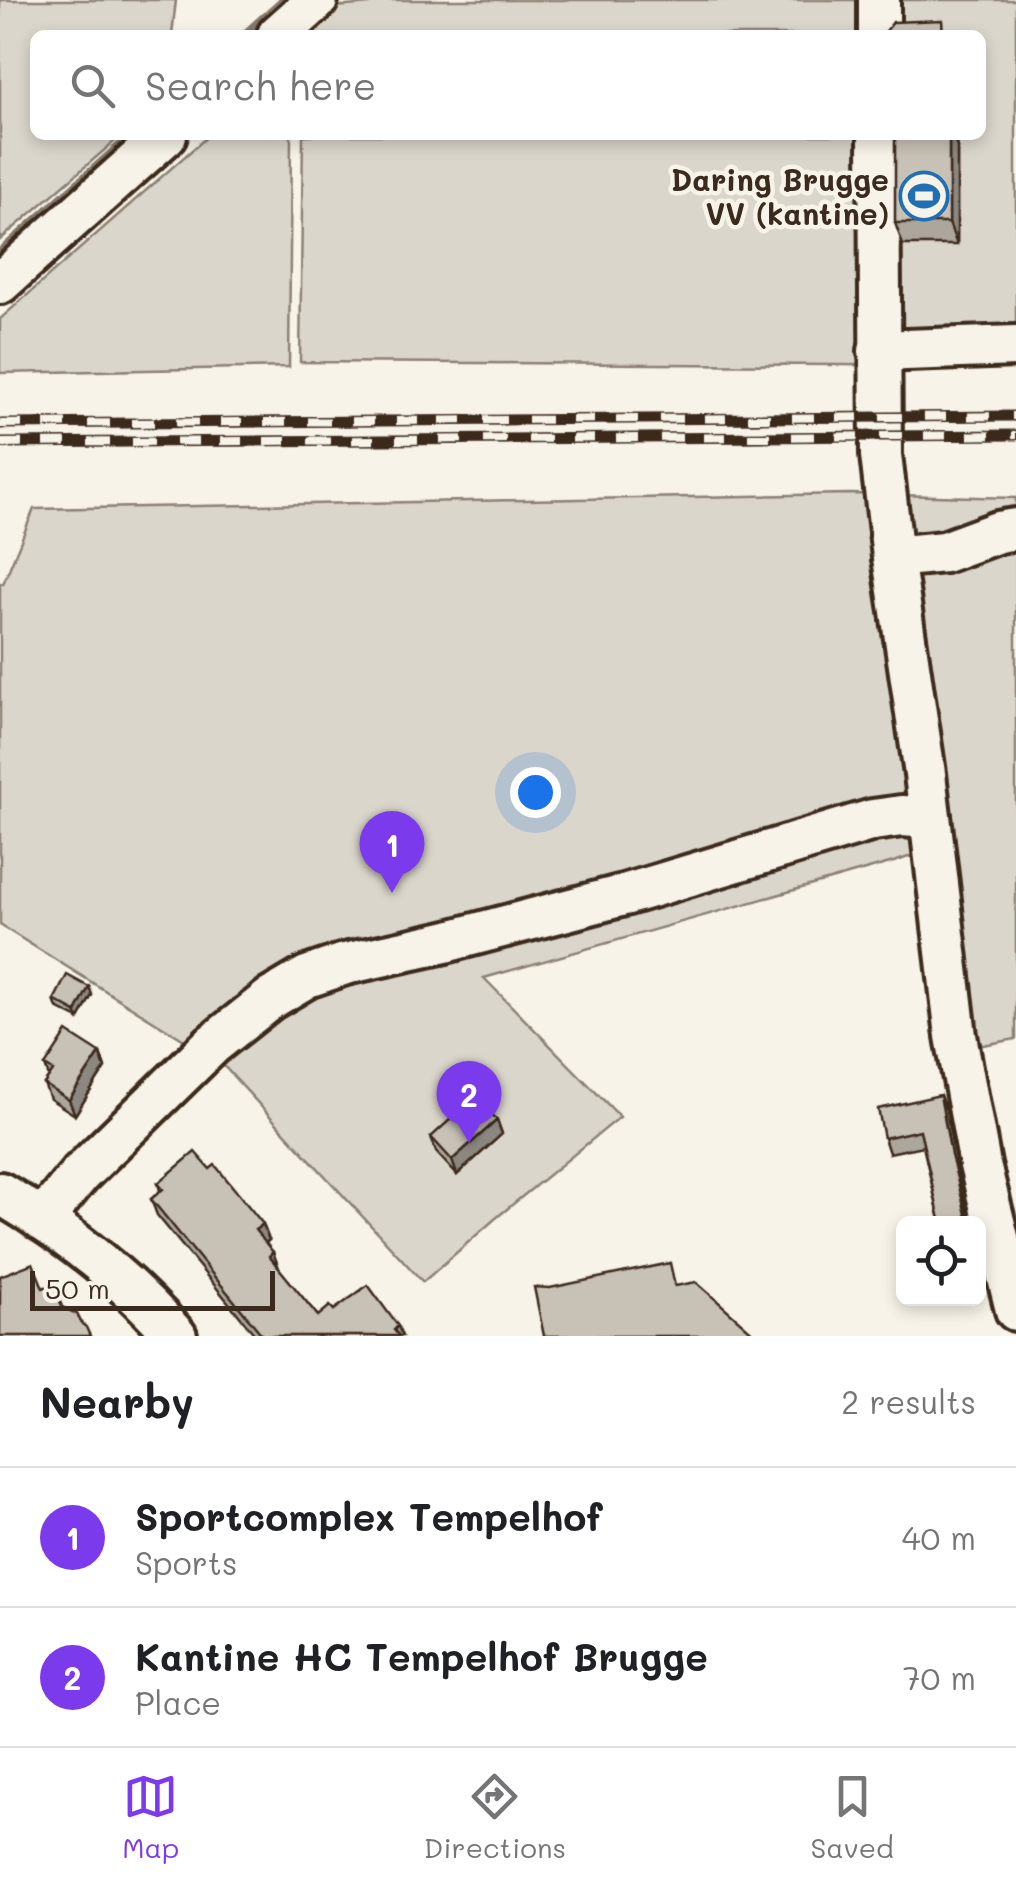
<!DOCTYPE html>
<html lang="en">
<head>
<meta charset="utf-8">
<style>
  :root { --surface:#fff; --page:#f6f6f6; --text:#202124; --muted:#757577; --line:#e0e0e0; --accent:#7c3aed }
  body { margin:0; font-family:Mali,sans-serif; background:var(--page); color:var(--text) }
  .controls { position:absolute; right:30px; bottom:30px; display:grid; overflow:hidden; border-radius:15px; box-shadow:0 5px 15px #0003 }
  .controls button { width:90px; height:90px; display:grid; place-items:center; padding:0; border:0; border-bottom:2px solid var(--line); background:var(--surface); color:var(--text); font:50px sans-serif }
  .scale { position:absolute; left:30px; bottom:25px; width:245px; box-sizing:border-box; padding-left:10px; border:5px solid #3b2a1e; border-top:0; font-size:28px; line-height:35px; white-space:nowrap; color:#3b2a1e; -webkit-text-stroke:8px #f7f3e8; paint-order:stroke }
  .you { position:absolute; left:535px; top:792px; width:35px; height:35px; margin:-25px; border:8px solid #fff; border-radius:50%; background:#1a73e8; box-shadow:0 0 0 15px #1a73e833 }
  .badge { display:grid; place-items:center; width:65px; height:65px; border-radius:50%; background:var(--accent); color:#fff; font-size:32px; font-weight:700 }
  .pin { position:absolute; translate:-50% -82px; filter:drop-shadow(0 2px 5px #0008) }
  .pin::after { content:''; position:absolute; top:52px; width:35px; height:30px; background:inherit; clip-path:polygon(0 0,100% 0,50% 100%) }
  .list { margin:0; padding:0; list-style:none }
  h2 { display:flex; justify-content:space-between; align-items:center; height:130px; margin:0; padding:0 40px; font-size:42px }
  h2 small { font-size:32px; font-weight:400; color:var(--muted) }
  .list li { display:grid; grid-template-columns:65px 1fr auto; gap:30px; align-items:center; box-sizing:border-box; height:140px; padding:0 40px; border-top:2px solid var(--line) }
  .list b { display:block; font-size:38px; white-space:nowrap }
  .list p { margin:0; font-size:32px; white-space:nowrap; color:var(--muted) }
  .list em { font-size:32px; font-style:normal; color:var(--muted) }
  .icon { flex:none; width:55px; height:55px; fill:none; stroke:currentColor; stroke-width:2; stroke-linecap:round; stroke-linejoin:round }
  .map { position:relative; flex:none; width:1016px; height:1336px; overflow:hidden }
  .search { position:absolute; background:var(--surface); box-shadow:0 5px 15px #0003; left:30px; right:30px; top:30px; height:110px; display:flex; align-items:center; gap:25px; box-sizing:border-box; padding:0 35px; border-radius:15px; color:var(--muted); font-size:38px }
  .sheet { height:410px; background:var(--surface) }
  nav { display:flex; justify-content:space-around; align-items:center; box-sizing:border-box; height:140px; border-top:2px solid var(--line); background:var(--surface); font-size:28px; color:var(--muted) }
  nav a { display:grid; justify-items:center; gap:5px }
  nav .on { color:var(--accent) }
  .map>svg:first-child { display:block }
  .green { fill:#dbd6cb; stroke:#8b8074; stroke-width:2.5 }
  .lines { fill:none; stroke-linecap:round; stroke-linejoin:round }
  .stream { stroke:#84786c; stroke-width:10 }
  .minor-casing { stroke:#3b2a1e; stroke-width:48 }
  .minor { stroke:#f7f3e8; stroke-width:40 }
  .rail-casing { stroke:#3b2a1e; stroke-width:11 }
  .rail { stroke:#f7f3e8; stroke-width:8; stroke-dasharray:22; stroke-linecap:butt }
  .wall { fill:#aca69d; stroke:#3b2a1e; stroke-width:2.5 }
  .shaded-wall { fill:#8c877f; stroke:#3b2a1e; stroke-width:2.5 }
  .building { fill:#c8c1b6; stroke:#3b2a1e; stroke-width:2.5 }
  .labels { text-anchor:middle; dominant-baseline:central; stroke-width:9; stroke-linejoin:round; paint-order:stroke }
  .poi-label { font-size:30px; font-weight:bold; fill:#3b2a1e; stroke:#f7f3e8; text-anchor:end }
</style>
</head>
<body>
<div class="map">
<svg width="1016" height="1336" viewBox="0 0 1016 1336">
  <rect width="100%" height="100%" fill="#f7f3e8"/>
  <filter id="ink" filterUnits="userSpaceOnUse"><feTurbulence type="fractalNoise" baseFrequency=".01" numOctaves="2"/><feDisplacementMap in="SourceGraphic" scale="20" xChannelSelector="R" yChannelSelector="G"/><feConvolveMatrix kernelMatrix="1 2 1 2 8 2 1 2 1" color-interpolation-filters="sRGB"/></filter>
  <g filter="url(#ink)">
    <g class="green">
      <path d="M0,0H176L172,35H35V135H122L0,240Z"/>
      <path d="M376,0H1016V366L300,362L303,135H981V35H304L313,9L369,4Z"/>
      <path d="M209,135H291L289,367L0,373V319Z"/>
      <path d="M851,494L1016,498V1039L972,1047L943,845L897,861L484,978L620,1117L496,1218L423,1282L221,1063L0,925V583L3,584L34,509Z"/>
    </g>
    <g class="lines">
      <g class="stream">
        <path d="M245,35L284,0"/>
        <path d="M0,253L133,135"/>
      </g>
      <g class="minor-casing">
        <g id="minor">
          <path d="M879,0V35"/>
          <path d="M278,35L317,0"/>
          <path d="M879,135L881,455L893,557L925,774L956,1036L980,1165L1016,1310"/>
          <path d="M0,283L166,135"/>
          <path d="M879,351L1016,346"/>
          <path d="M893,557L944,552L998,532L1016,529"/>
          <path d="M0,1193C64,1231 127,1280 176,1336"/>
          <path d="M42,1220L80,1174L213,1044L270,999L307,977L345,964L445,942L624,895L873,820L902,816L930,818"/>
        </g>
      </g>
      <use href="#minor" class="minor"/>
      <g class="rail-casing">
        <g id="rail">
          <path d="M0,424L1016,416"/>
          <path d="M0,443L1016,435"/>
        </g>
      </g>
      <use href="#rail" class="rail"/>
    </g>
    <g class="wall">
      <path d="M953,135L957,147V245H903L895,223Z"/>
      <path d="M89,987L92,995L79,1019L57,1008L54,1000Z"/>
      <path d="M100,1053L105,1068L75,1115L50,1099L44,1084L49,1077L45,1066Z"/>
      <path d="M946,1110L957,1171L970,1224H941L923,1146L889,1153L884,1138Z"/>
      <path d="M497,1120L502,1134L457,1175L436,1152L431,1137Z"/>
      <path d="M158,1183L269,1240L266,1243L279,1269L318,1316L334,1310L398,1326L402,1336H256L157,1215L151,1199L160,1191Z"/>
    </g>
    <g class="shaded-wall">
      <path d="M949,135H953L957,147V245L949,223Z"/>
      <path d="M89,987L92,995L79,1019L76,1012Z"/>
      <path d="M100,1053L105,1068L75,1115L69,1100Z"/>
      <path d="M940,1095L946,1110L957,1171L970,1224H968L951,1155Z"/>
      <path d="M497,1120L502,1134L457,1175L452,1160Z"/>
      <path d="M263,1224L269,1240L261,1247L255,1230Z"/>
      <path d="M273,1252L279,1268L269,1256Z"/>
    </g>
    <g class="building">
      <path d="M942,20L943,35H883L893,22Z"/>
      <rect x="895" y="135" width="54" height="88"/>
      <path d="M67,975L89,987L76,1012L54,1000Z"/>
      <path d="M67,1032L100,1053L69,1100L44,1084L53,1071L45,1066Z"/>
      <path d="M940,1095L951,1155L968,1222L963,1224H941L920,1130L884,1138L878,1109Z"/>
      <path d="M476,1096L497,1120L452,1160L431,1137Z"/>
      <path d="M195,1152L210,1169L215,1165L263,1224L255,1230L273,1252L269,1256L318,1316L330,1306L334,1310L368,1285L398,1326L394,1330L399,1336H263L151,1199L163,1189L158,1183Z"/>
      <path d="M33,1263L43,1288L54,1284L62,1307L77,1314L82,1324L86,1327L90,1336H0V1276Z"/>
      <path d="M670,1263L675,1286L696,1282L757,1336H544L534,1287L550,1288Z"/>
    </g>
  </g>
  <defs>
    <g id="stadium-ring" transform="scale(2.5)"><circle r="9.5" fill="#f7f3e8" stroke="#1f6fb2" stroke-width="1.5"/><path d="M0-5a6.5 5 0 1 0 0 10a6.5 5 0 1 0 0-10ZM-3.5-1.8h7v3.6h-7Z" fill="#1f6fb2"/></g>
  </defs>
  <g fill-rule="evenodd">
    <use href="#stadium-ring" x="924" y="196"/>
  </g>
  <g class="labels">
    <g class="poi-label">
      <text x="889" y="179">Daring Brugge<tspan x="889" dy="34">VV (kantine)</tspan></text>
    </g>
  </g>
</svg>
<div class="controls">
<button><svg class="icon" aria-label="locate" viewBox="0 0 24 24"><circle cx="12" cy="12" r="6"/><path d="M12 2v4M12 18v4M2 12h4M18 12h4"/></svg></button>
</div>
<div class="scale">50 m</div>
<div class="you"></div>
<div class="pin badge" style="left:392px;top:893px">1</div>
<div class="pin badge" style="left:469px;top:1143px">2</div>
<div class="search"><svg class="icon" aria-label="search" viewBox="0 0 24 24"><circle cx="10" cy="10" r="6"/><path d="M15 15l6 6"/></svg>Search here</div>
</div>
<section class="sheet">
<h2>Nearby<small>2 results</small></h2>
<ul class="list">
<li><span class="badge">1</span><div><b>Sportcomplex Tempelhof</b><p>Sports</p></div><em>40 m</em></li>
<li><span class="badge">2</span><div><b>Kantine HC Tempelhof Brugge</b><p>Place</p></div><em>70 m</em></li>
</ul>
</section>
<nav>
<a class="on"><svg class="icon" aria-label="map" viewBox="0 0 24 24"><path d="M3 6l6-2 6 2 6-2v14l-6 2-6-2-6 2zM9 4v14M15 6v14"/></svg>Map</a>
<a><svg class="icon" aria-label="directions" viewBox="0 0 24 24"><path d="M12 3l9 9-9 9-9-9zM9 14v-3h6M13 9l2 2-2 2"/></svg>Directions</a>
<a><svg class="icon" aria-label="saved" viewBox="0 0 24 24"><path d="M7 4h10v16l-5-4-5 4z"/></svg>Saved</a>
</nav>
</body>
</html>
